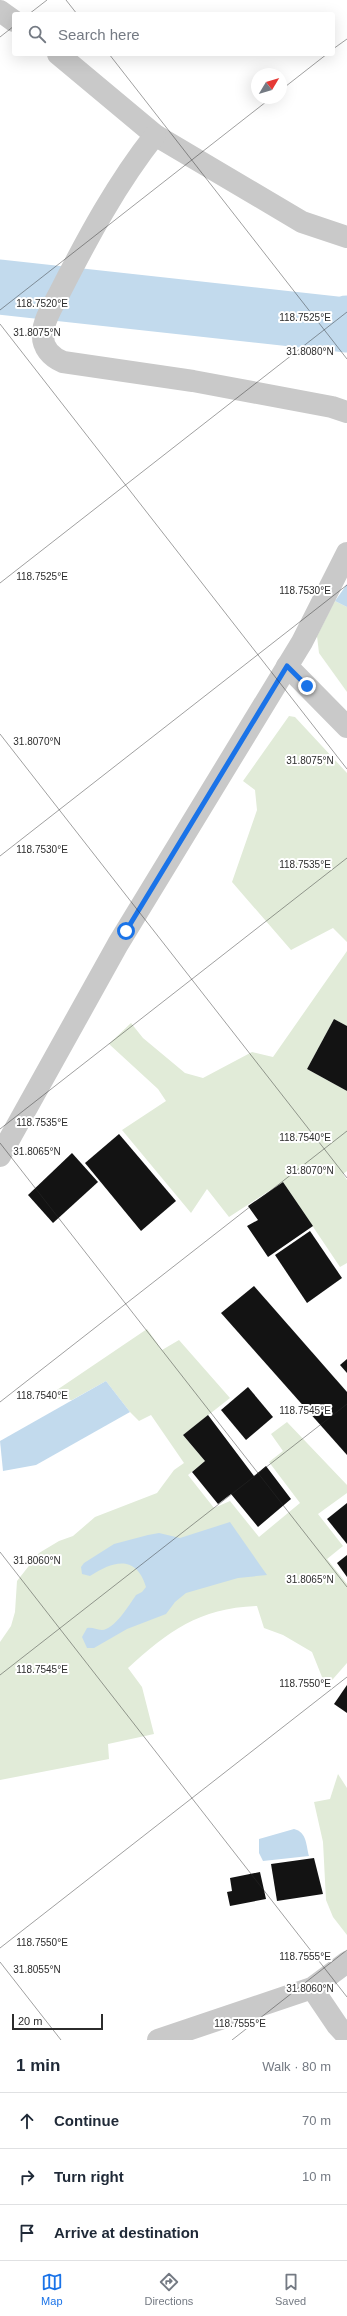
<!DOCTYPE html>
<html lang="en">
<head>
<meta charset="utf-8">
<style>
  :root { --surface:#fff; --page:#f6f6f7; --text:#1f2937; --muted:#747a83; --line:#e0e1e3; --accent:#1a73e8 }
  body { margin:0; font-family:Arial,sans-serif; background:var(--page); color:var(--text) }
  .compass { position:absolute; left:251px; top:68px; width:36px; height:36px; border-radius:50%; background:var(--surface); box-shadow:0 4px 16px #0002; rotate:52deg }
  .scale { position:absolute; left:12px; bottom:10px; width:91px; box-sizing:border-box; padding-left:4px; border:2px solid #2c2c2c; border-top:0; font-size:11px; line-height:14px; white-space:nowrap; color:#2c2c2c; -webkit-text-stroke:3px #fff; paint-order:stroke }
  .stop { position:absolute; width:12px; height:12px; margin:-9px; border:3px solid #1a73e8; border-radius:50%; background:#fff }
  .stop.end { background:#1a73e8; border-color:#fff; box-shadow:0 1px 4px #0008 }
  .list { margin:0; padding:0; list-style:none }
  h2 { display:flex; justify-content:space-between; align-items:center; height:52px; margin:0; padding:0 16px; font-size:17px }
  h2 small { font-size:13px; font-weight:400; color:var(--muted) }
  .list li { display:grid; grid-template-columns:26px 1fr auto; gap:12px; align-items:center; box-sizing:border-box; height:56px; padding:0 16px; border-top:1px solid var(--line) }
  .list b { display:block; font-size:15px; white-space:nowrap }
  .list em { font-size:13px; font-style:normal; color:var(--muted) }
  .icon { flex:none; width:22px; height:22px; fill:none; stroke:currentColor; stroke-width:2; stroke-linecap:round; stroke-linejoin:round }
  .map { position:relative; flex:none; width:347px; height:2040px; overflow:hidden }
  .search { position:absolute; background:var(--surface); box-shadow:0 4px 16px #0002; left:12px; right:12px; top:12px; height:44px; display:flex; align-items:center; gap:10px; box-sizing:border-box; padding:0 14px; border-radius:4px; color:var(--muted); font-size:15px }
  .sheet { height:220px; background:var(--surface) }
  nav { display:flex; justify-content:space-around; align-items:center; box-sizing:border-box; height:56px; border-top:1px solid var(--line); background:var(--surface); font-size:11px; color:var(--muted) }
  nav a { display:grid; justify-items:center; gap:2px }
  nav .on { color:var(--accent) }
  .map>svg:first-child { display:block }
  .green { fill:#e1ebd8 }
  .water { fill:#c2daed }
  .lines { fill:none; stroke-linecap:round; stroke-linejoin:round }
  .river { stroke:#c2daed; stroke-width:55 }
  .building { fill:#131313 }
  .minor { stroke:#c9c9c9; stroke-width:22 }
  .route { stroke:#1a73e8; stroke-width:5 }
  .ticks { fill:none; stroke:#2c2c2c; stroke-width:1; stroke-opacity:0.45 }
  .ticks-label { font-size:10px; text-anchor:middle; fill:#2c2c2c; stroke:#fff; stroke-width:4; stroke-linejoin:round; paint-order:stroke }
</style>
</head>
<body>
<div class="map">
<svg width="347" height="2040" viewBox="0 0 347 2040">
  <rect width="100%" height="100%" fill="#fff"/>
  <g class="green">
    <path d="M335,601L347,607V692L319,653L317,636Z"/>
    <path d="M289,716L295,717L347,773V942L333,928L291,950L232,882L257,810L255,790L243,781Z"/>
    <path d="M347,951V1026L334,1019L307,1069L347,1091V1171L343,1174L347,1180V1263L340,1267L283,1182L229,1217L207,1189L191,1213L122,1130L166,1101L158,1089L109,1044L131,1023L143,1038L185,1073L203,1078L252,1052L273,1057Z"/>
    <path d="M147,1329L162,1350L179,1340L230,1398L183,1435L205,1461L188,1475L214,1508L230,1501L259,1537L300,1503L269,1462L283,1451L271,1434L287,1422L347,1485V1493L318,1514L343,1546L327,1559L347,1584V1663L326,1687L312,1652L283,1635L264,1628L257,1606C199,1608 169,1631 128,1668L142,1687L154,1734L108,1744L109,1759L0,1780V1642L11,1626L15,1612L17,1581L39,1553L59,1541L73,1536L95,1517L157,1493L174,1470L184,1463L151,1415L139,1421L130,1412L106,1381L72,1400L45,1398Z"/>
    <path d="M338,1774L347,1788V1935L333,1917L326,1900L323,1842L314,1802L330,1799Z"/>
  </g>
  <g class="water">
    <path d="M347,584V607L335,601Z"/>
    <path d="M106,1381L130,1412L36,1465L3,1471L0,1441Z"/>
    <path d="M230,1522L267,1575L238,1578L186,1593L175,1602L166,1614L127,1629L94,1648H87L82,1637L87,1628C93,1627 96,1630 102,1630C114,1630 130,1604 136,1595L142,1592L146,1587C136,1554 113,1561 90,1576L82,1574L81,1567L84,1563L114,1544L148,1535L159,1533L180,1538Z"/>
    <path d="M294,1829C307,1832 306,1845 309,1856L263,1861L259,1853V1839Z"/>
  </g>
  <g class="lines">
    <path class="river" d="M0,287L346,325L347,323"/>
  </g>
  <g class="building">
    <path d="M334,1019L347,1026V1091L307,1069Z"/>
    <path d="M119,1134L176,1201L141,1231L85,1163Z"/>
    <path d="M72,1153L98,1182L53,1223L28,1195Z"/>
    <path d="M283,1182L313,1226L268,1257L247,1226L258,1220L248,1206Z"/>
    <path d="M310,1231L342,1278L307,1303L275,1255Z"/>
    <path d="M254,1286L347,1392V1455L221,1313Z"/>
    <path d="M347,1359V1373L340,1365Z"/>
    <path d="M248,1387L273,1417L246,1440L221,1410Z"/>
    <path d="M208,1415L254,1476L266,1466L291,1499L258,1527L231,1494L218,1504L192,1472L205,1461L183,1435Z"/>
    <path d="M347,1503V1544L327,1519Z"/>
    <path d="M347,1555V1577L337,1563Z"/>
    <path d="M347,1685V1713L334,1704Z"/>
    <path d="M314,1858L323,1894L277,1901L271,1864Z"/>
    <path d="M260,1872L266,1899L230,1906L227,1892L232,1891L230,1878Z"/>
  </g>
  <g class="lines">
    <g class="minor">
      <path d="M0,11L14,21"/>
      <path d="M58,54L155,135L302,222L347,237"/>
      <path d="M155,135C117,183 88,237 60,292C54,304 43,320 43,334C42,347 51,357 63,362L193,381L332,407L347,412"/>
      <path d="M287,666L347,727"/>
      <path d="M0,1156L118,944L302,642L347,553"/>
      <path d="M312,1988L337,2025L347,2036"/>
      <path d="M158,2040L312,1988L347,1962"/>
    </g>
  </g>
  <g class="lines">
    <path class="route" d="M126,931L287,666L307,686"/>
  </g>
  <path class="ticks" d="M66,0L77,14M29,14L47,0M0,37L14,26M333,49L347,39M109,54L347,359M281,90L327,54M0,310L271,98M0,324L347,769M0,583L347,312M0,734L347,1178M0,856L347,585M0,1129L347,858M0,1143L347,1587M0,1402L347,1131M0,1552L347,1997M0,1675L347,1404M0,1948L347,1677M0,1962L61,2040M232,2040L347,1950"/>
  <g class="ticks-label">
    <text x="42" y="307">118.7520°E</text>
    <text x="305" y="321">118.7525°E</text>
    <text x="37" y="336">31.8075°N</text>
    <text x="310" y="355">31.8080°N</text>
    <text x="42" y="580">118.7525°E</text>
    <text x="305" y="594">118.7530°E</text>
    <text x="37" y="745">31.8070°N</text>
    <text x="310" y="764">31.8075°N</text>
    <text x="42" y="853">118.7530°E</text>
    <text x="305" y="868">118.7535°E</text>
    <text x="42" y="1126">118.7535°E</text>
    <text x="305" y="1141">118.7540°E</text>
    <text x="37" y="1155">31.8065°N</text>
    <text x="310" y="1174">31.8070°N</text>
    <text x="42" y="1399">118.7540°E</text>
    <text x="305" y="1414">118.7545°E</text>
    <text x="37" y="1564">31.8060°N</text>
    <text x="310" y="1583">31.8065°N</text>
    <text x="42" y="1673">118.7545°E</text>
    <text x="305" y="1687">118.7550°E</text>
    <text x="42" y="1946">118.7550°E</text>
    <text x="305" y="1960">118.7555°E</text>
    <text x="37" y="1973">31.8055°N</text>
    <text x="310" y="1992">31.8060°N</text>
    <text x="240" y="2027">118.7555°E</text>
  </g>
</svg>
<svg class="compass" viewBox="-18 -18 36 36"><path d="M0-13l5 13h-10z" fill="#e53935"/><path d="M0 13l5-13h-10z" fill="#747a83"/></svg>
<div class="scale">20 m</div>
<div class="stop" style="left:126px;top:931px"></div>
<div class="stop end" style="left:307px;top:686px"></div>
<div class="search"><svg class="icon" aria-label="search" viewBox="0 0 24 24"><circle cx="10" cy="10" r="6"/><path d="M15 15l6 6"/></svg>Search here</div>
</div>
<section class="sheet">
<h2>1 min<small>Walk · 80 m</small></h2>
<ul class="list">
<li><svg class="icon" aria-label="ahead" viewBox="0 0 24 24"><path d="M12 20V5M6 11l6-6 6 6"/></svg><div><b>Continue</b></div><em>70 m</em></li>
<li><svg class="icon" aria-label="right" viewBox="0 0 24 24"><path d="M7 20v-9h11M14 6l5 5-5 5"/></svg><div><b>Turn right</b></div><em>10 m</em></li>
<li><svg class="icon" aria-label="arrive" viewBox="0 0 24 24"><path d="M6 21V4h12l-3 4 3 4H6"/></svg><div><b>Arrive at destination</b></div></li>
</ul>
</section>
<nav>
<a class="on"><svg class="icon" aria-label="map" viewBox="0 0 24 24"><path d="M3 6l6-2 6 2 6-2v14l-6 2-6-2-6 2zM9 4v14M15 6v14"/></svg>Map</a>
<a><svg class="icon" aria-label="directions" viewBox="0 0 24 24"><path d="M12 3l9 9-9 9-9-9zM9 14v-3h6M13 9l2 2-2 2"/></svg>Directions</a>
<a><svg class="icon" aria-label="saved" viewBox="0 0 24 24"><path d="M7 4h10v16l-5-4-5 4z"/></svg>Saved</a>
</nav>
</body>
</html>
